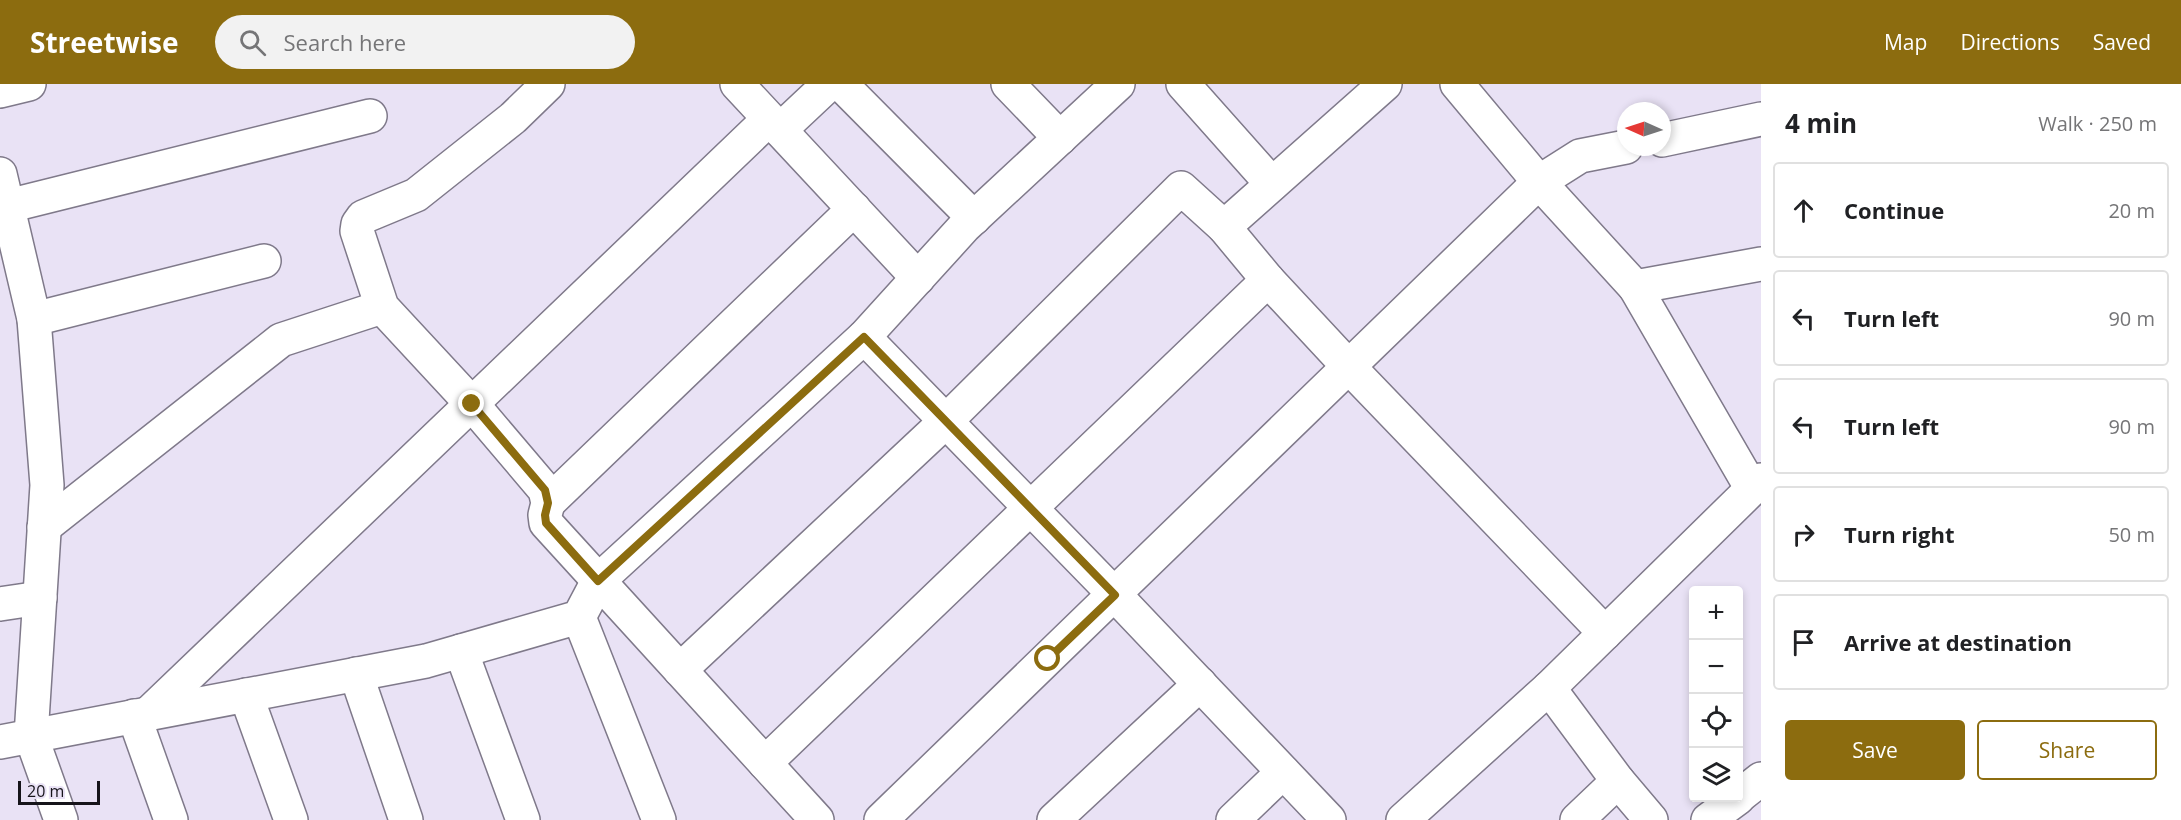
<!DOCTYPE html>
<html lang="en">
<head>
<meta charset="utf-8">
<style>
  :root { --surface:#fff; --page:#f2f2f2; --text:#202124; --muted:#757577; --line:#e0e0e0; --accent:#8c6c0f }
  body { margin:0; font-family:"Open Sans",sans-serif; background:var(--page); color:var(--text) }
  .controls { position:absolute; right:18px; bottom:18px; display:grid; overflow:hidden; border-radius:6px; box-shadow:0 3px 9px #0003 }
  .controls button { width:54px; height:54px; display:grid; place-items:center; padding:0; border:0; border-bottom:2px solid var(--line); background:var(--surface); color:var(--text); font:30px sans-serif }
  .compass { position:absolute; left:1617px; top:18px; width:54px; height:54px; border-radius:50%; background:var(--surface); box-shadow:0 3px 9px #0003; rotate:273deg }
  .scale { position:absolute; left:18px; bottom:15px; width:82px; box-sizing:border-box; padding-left:6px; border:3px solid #16141a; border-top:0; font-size:16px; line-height:21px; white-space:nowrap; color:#16141a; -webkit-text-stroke:4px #e9e2f5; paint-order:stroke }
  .stop { position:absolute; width:18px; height:18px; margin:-14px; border:4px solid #8c6c0f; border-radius:50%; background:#fff }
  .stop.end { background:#8c6c0f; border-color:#fff; box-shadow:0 2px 6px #0008 }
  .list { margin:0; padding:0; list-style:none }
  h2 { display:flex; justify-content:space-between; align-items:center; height:78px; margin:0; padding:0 24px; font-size:26px }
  h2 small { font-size:20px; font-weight:400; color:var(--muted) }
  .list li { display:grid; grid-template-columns:39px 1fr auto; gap:18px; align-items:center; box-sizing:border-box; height:96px; margin:0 12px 12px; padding:0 12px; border:2px solid var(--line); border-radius:6px }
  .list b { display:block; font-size:22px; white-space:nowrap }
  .list em { font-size:20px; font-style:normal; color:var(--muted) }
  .actions { display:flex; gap:12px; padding:18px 24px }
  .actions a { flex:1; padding:14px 0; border:2px solid var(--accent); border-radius:6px; text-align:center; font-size:21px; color:var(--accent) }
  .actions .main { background:var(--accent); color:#fff }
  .icon { flex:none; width:33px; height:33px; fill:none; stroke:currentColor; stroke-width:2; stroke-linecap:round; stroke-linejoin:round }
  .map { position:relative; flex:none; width:1761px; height:736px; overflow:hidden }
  header { display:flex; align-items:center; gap:36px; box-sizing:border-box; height:84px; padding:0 30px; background:var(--accent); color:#fff }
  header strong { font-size:28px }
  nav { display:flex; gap:33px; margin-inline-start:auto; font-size:21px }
  .search { width:420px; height:54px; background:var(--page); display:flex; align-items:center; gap:15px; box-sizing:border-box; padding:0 21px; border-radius:33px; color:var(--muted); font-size:22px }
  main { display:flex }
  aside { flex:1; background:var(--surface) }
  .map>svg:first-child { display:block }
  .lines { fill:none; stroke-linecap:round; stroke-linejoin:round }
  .minor-casing { stroke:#7f798a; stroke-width:36 }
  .minor { stroke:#fff; stroke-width:33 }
  .route { stroke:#8c6c0f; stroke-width:8 }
</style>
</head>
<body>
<header>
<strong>Streetwise</strong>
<div class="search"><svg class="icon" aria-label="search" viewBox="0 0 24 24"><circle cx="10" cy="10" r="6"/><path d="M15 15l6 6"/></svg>Search here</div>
<nav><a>Map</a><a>Directions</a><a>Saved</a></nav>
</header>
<main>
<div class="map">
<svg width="1761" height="736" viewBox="0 0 1761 736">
  <rect width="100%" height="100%" fill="#e9e2f5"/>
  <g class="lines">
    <g class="minor-casing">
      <g id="minor">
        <path d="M548,0L513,34L416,111L363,133L358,140L357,147L382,223L472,320L545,406L548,419L545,431L546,439L817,736"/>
        <path d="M737,0L918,194"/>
        <path d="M841,0L974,134"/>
        <path d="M1008,0L1060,54"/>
        <path d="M1183,0L1272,100"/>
        <path d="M1457,0L1539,98L1635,203L1761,180"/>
        <path d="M0,7L29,0"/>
        <path d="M780,46L829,0"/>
        <path d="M1662,56L1761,35"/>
        <path d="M0,90L34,235L47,401L31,652L61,736"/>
        <path d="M8,122L370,32"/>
        <path d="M1224,143L1385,0"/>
        <path d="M1635,203L1752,405"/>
        <path d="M34,235L264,177"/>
        <path d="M864,253L1115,511L1329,736"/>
        <path d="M548,419L854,125"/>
        <path d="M44,443L281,256L382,223"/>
        <path d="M0,520L40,514"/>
        <path d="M579,533L659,736"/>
        <path d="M461,567L523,736"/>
        <path d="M680,586L946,337L1181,104L1224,143L1268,196L1349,283L1605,549"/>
        <path d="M356,590L406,736"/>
        <path d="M1549,604L1618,697L1651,736"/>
        <path d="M246,611L291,736"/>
        <path d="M148,630L769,35"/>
        <path d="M134,632L171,736"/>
        <path d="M0,658L426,577L579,533L598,497L864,253L965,142L1118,0"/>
        <path d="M765,679L1268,196"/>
        <path d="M1738,713L1761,695"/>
        <path d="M881,736L1539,98L1580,72L1626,63"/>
        <path d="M1054,736L1200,600"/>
        <path d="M1233,736L1283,688"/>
        <path d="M1403,736L1549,604L1761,396"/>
        <path d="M1577,736L1618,697"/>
        <path d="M1708,736L1738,714"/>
      </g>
    </g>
    <use href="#minor" class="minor"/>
  </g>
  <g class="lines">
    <path class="route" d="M472,320L545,406L548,419L545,431L546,439L598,497L864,253L1115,511L1048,575"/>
  </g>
</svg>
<div class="controls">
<button>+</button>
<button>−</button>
<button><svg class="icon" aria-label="locate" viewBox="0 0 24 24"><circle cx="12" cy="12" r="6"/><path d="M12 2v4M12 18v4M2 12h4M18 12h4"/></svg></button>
<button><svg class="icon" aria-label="layers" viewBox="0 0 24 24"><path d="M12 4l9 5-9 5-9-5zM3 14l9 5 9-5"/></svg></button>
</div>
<svg class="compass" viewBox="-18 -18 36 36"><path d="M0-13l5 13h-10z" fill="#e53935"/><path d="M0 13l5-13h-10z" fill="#757577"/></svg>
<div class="scale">20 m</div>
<div class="stop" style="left:1048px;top:575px"></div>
<div class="stop end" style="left:472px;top:320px"></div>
</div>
<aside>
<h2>4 min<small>Walk · 250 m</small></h2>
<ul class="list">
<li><svg class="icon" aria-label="ahead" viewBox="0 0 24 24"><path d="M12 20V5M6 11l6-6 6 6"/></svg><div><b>Continue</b></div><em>20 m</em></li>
<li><svg class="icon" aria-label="left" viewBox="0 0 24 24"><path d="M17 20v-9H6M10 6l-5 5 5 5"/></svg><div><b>Turn left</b></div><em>90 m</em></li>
<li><svg class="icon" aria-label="left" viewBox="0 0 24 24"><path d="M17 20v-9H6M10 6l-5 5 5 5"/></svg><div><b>Turn left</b></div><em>90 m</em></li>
<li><svg class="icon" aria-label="right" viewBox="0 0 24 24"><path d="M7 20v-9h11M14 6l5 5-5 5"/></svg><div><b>Turn right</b></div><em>50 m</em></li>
<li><svg class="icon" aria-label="arrive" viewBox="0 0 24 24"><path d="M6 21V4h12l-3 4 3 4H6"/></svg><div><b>Arrive at destination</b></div></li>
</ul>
<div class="actions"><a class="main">Save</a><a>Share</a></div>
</aside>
</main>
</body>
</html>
